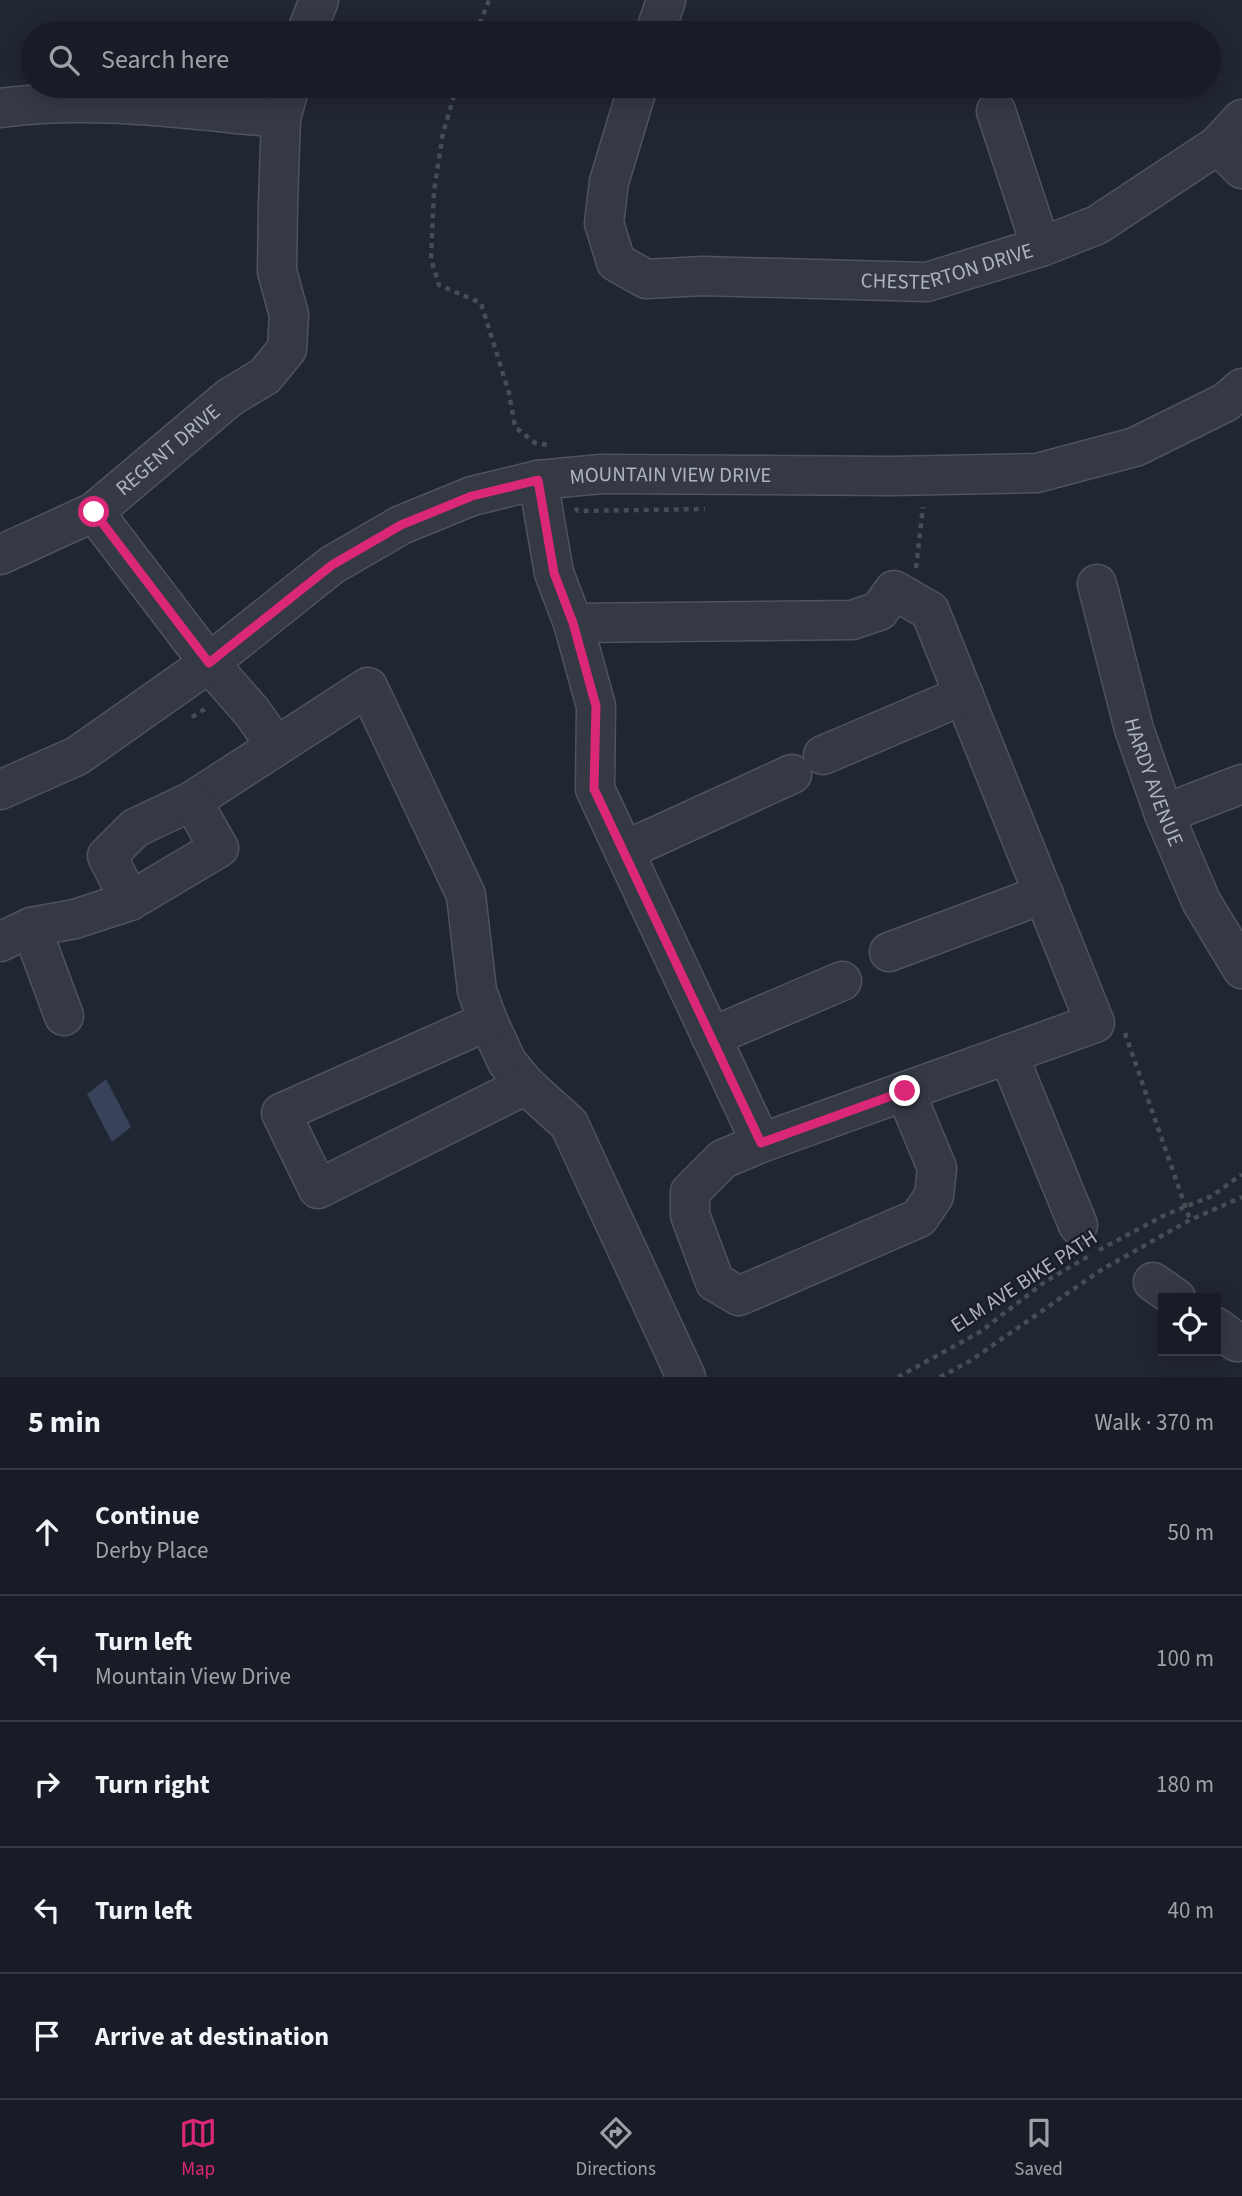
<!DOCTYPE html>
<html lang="en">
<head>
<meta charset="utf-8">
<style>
  :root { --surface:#191c26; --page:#262932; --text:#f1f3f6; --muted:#9fa1a7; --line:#373a43; --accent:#db2777 }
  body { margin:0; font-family:"Source Sans 3",sans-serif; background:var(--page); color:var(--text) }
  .controls { position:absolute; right:21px; bottom:21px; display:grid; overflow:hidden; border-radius:0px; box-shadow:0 4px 18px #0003 }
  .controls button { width:63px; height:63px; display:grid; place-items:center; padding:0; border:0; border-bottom:2px solid var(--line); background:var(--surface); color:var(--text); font:35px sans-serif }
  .stop { position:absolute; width:21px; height:21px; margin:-16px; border:5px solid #db2777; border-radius:50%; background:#fff }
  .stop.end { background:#db2777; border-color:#fff; box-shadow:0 2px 7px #0008 }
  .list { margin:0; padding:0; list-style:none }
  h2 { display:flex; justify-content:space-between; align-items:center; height:91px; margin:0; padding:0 28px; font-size:30px }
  h2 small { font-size:23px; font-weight:400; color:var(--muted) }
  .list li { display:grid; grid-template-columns:46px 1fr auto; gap:21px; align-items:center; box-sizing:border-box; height:126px; padding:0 28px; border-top:2px solid var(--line) }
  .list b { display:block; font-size:26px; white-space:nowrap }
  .list p { margin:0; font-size:23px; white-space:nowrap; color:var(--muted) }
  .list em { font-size:23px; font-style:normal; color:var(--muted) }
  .icon { flex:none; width:38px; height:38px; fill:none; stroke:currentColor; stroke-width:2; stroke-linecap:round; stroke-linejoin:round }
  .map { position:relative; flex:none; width:1242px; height:1377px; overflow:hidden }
  .search { position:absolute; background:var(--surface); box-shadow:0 4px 18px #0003; left:21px; right:21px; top:21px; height:77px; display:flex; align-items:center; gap:18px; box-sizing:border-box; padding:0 24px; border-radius:38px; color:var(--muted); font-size:26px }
  .sheet { height:721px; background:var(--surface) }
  nav { display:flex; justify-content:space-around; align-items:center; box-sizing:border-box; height:98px; border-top:2px solid var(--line); background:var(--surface); font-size:19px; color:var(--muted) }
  nav a { display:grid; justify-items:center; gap:4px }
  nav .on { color:var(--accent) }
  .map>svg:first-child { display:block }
  .water { fill:#38425a }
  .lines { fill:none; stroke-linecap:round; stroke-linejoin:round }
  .minor-casing { stroke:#4f535f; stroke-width:41 }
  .path { stroke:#424f53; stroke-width:4.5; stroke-dasharray:5 5; stroke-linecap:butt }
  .minor { stroke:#343944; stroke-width:38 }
  .route { stroke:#db2777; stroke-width:9 }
  .labels { text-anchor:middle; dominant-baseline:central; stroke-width:5; stroke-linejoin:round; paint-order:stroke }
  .street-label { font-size:21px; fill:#aeb3c1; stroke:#1a1e28 }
</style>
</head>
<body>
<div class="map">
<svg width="1242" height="1377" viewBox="0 0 1242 1377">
  <rect width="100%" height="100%" fill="#212633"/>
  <path class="water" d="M106,1079L131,1127L112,1142L87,1094Z"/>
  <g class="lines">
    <g class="minor-casing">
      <g id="minor">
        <path d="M306,33L319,0"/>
        <path d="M655,33L666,0"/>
        <path id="s1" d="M638,86L609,182L604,223L616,262L646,279L703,276L927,282L1041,247L1097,225L1218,145L1242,119"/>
        <path d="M0,108C93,95 188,110 281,118"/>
        <path d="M996,111L1041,247"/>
        <path d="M1218,145L1242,169"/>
        <path d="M538,480L554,573L573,623L596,706L595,789L761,1143"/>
        <path d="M94,512L209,663L252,712L276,746"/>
        <path id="s2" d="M0,555L94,512L230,397L265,376L287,349L289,315L277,271L278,203L281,118L290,86"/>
        <path id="s3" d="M1097,584L1134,729L1164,814L1201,901L1242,969"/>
        <path d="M573,623L852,620L879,611L894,590L930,611L1095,1023L761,1143L723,1159L690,1192V1215L715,1282L739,1296L919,1218L934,1196L937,1168L905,1091"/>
        <path d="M823,755L964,695"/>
        <path id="s4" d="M0,790L77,756L209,663L332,565L401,525L472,496L538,480L601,474L891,476L1037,473L1135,447L1226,402L1242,388"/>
        <path d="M1164,814L1242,784"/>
        <path d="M624,851L792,774"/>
        <path d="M130,901L107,856L135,828L192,801L368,687L466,895L477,991L488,1021L507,1062L526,1085L569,1124L686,1377"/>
        <path d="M31,927L64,1016"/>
        <path d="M0,942L31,927L75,919L130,901L219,848L192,801"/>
        <path d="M889,952L1044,894"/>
        <path d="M488,1021L281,1113L318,1189L526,1085"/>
        <path d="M711,1037L842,981"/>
        <path d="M1008,1054L1078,1225"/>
        <path d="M1153,1282L1176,1298"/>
        <path d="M1216,1327L1237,1342"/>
      </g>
    </g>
    <g class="path">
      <path d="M476,33L489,0"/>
      <path d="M457,86L443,133L434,191L431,259L439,285L481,303L509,393L515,427L535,443L548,445"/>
      <path d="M575,508L578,511L705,509"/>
      <path d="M916,568L923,507"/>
      <path d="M192,717L208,707"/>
      <path d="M1125,1033L1190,1220"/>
      <path d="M1099,1250L1165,1215L1212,1196L1242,1174"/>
      <path d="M898,1377L980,1332L1046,1281L1089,1256"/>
      <path d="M940,1377L970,1361L1101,1270L1190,1220L1242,1197"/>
    </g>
    <use href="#minor" class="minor"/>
  </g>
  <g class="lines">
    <path class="route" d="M94,512L209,663L332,565L401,525L472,496L538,480L554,573L573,623L596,706L594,789L761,1143L905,1091"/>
  </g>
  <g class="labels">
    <g class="street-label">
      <text stroke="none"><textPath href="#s1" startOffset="520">CHESTERTON DRIVE</textPath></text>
      <text stroke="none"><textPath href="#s2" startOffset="200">REGENT DRIVE</textPath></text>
      <text stroke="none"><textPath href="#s4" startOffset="760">MOUNTAIN VIEW DRIVE</textPath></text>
      <text stroke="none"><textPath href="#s3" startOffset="206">HARDY AVENUE</textPath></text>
      <text transform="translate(1024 1281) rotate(-33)">ELM AVE BIKE PATH</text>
    </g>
  </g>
</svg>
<div class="controls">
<button><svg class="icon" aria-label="locate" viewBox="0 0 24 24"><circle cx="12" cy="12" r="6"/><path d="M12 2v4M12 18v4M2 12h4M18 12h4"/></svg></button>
</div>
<div class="stop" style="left:94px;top:512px"></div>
<div class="stop end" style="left:905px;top:1091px"></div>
<div class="search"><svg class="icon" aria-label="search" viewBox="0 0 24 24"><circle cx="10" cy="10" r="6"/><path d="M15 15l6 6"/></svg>Search here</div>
</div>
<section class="sheet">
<h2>5 min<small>Walk · 370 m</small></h2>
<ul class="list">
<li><svg class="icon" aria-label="ahead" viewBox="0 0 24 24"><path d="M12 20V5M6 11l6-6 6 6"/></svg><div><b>Continue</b><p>Derby Place</p></div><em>50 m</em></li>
<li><svg class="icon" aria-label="left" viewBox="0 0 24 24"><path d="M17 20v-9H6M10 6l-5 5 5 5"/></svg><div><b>Turn left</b><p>Mountain View Drive</p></div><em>100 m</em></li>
<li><svg class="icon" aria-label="right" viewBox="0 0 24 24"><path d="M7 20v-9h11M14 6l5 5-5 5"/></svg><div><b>Turn right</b></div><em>180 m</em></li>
<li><svg class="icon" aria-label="left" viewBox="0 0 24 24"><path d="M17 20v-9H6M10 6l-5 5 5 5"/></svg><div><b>Turn left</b></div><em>40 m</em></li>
<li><svg class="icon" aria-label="arrive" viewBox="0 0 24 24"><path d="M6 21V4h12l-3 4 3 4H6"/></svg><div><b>Arrive at destination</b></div></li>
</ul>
</section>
<nav>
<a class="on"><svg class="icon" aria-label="map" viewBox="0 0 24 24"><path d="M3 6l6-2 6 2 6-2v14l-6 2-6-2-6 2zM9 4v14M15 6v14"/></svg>Map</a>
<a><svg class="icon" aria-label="directions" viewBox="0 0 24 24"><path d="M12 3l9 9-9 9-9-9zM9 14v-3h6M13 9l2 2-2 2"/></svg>Directions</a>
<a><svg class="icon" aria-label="saved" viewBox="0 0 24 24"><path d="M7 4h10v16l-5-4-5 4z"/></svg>Saved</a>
</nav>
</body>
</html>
